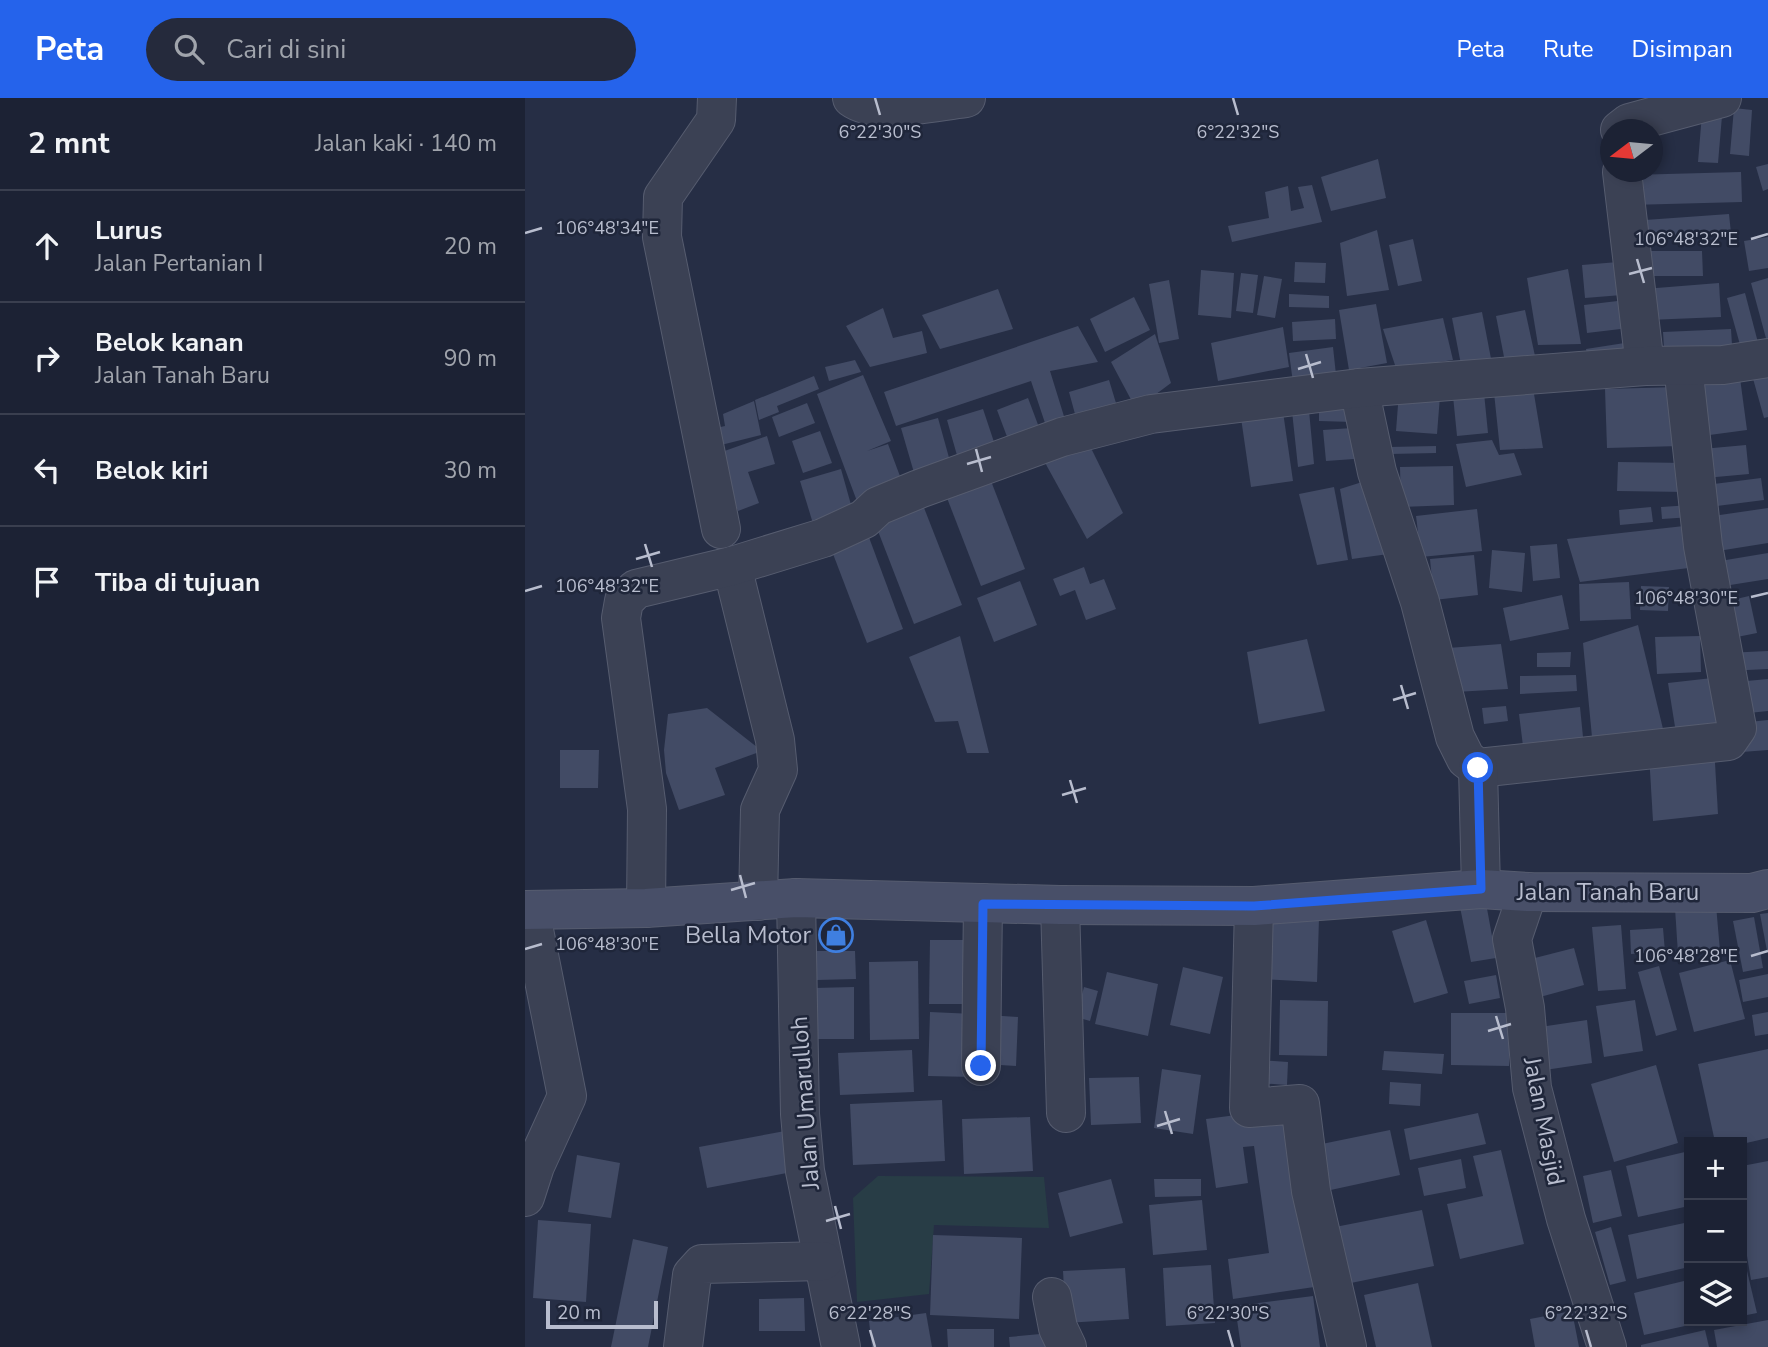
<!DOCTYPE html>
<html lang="id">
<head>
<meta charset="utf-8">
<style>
  :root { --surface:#1c2234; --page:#252a3c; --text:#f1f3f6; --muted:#a0a4ac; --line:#3a3f4f; --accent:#2563eb }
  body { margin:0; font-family:"Nunito Sans",sans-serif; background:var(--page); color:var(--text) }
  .controls { position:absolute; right:21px; bottom:21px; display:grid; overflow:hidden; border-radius:0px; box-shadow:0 4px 10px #0003 }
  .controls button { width:63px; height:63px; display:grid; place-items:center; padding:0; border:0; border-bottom:2px solid var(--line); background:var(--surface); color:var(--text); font:35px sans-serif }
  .compass { position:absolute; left:1075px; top:21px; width:63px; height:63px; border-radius:50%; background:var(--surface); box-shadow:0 4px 10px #0003; rotate:254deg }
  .scale { position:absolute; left:21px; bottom:18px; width:112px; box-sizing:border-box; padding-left:7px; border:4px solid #b8bdce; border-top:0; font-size:19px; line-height:24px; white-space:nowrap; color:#b8bdce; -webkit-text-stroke:5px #1f263a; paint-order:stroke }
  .stop { position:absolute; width:21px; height:21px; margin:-16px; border:5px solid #2563eb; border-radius:50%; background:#fff }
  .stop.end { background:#2563eb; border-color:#fff; box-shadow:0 2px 7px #0008 }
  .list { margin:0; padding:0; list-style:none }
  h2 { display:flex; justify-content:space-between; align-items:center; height:91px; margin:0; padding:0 28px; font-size:30px }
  h2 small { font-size:23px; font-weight:400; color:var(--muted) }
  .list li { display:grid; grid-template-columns:46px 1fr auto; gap:21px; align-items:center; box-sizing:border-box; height:112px; padding:0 28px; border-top:2px solid var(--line) }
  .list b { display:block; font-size:26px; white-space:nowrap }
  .list p { margin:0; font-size:23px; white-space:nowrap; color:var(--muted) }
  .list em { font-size:23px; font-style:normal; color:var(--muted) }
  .icon { flex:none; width:38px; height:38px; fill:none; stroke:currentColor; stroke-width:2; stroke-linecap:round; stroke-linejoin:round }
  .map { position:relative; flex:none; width:1243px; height:1249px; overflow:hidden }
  header { display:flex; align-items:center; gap:42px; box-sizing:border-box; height:98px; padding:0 35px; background:var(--accent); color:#fff }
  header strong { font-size:33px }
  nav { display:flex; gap:38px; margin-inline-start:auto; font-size:24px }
  .search { width:490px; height:63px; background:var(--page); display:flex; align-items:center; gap:18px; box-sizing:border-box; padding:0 24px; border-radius:38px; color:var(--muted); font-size:26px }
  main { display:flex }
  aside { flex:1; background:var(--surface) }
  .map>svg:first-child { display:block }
  .green { fill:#283d46 }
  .building { fill:#424b65 }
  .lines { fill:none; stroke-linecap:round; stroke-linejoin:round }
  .street-casing { stroke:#565c6f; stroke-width:40 }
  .secondary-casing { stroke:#565c6f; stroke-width:40 }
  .street { stroke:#3b4154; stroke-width:38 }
  .secondary { stroke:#484f68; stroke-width:38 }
  .route { stroke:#2563eb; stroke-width:9 }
  .ticks { fill:none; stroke:#b8bdce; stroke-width:2.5 }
  .labels { text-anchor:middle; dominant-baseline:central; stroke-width:5; stroke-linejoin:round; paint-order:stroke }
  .street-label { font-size:24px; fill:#b8bdce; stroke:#1f263a }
  .poi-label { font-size:24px; fill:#b8bdce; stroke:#1f263a; text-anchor:end }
  .ticks-label { font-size:18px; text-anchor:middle; fill:#b8bdce; stroke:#1f263a; stroke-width:5; stroke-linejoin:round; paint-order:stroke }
</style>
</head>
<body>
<header>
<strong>Peta</strong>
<div class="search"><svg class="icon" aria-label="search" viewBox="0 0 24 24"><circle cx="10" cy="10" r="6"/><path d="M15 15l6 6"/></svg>Cari di sini</div>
<nav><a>Peta</a><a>Rute</a><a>Disimpan</a></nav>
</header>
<main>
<aside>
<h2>2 mnt<small>Jalan kaki · 140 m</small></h2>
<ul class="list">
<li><svg class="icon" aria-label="ahead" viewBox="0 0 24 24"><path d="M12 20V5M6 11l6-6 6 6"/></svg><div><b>Lurus</b><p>Jalan Pertanian I</p></div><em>20 m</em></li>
<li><svg class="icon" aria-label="right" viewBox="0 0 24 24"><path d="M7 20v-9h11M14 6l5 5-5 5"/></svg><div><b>Belok kanan</b><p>Jalan Tanah Baru</p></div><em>90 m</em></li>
<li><svg class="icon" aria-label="left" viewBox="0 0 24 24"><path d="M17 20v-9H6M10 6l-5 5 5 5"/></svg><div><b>Belok kiri</b></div><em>30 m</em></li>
<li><svg class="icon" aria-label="arrive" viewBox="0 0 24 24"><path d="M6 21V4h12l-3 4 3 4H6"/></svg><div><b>Tiba di tujuan</b></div></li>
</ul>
</aside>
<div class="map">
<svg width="1243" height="1249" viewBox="0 0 1243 1249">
  <rect width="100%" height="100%" fill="#262e45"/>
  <path class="green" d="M353,1078L519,1079L524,1130L409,1127L404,1196L332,1204L328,1100Z"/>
  <g class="building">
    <path d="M1209,10L1227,12L1224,58L1205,56Z"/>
    <path d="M1177,16L1197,18L1193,65L1173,64Z"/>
    <path d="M853,61L861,100L806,113L796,79Z"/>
    <path d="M1243,66V91L1238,93L1231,69Z"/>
    <path d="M1216,74L1217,104L1105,107V77Z"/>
    <path d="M787,87L797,124L707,144L703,128L744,120L740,94L763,88L766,113L779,110L773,89Z"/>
    <path d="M1204,116L1206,135L1107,142L1106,123Z"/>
    <path d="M852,132L864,192L822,198L815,145Z"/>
    <path d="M1243,139V170L1224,173L1219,143Z"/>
    <path d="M888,141L897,183L873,188L864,147Z"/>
    <path d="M1117,153H1177L1178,178H1118Z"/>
    <path d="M770,164L801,165L800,185L769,184Z"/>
    <path d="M1093,164L1097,197L1060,200L1057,167Z"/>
    <path d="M1043,171L1056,246L1013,247L1002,180Z"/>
    <path d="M676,172L709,175L706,220L673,217Z"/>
    <path d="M716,175L733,177L728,215L711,213Z"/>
    <path d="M739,178L757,181L750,220L732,217Z"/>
    <path d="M1243,180V244H1242L1226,185Z"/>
    <path d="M644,182L654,241L634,245L624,186Z"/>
    <path d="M1194,185L1196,219L1123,222L1119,191Z"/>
    <path d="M473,191L488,231L415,251L397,217Z"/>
    <path d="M1220,195L1236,256L1219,261L1202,200Z"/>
    <path d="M764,196L804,198V210L764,209Z"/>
    <path d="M609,199L625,232L580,254L565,221Z"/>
    <path d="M1101,202L1104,230L1062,235L1059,207Z"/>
    <path d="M851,206L862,265L824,272L814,212Z"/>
    <path d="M358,210L368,240L397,233L402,255L345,269L321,228Z"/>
    <path d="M1000,212L1010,258L980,264L971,218Z"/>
    <path d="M957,214L968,271L938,277L927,220Z"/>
    <path d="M918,220L928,262L871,270L858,231Z"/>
    <path d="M810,221L811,241L768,243L767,224Z"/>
    <path d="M553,228L573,264L525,273L542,328L523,334L506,283L371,328L359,294Z"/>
    <path d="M758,229L764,269L693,283L686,245Z"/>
    <path d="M1206,231L1208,262L1140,266L1138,234Z"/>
    <path d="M630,236L646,285L611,311L586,264Z"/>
    <path d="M1106,244L1109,264L1064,270L1061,251Z"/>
    <path d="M808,249L812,286L769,292L764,255Z"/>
    <path d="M330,262L336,274L304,283L300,269Z"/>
    <path d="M1243,271V319L1239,320L1227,277Z"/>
    <path d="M338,277L366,343L342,353L363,346L379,389L333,406L292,296Z"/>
    <path d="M289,278L294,291L252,308L254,314L234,322L230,302Z"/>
    <path d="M1006,278L1018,350L975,352L968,285Z"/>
    <path d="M1215,280L1222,332L1177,338L1170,286Z"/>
    <path d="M584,282L594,315L553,327L544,294Z"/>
    <path d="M1153,289L1155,348L1082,350L1080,291Z"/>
    <path d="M874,294L915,298L912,336L871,333Z"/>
    <path d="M959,295L963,335L932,338L928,298Z"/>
    <path d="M503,300L518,340L487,352L472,312Z"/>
    <path d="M783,302L789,366L773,369L766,304Z"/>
    <path d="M229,303L236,337L196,347L191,330L200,328L198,316Z"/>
    <path d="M282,305L290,325L254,339L247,319Z"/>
    <path d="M794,305L829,306L828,324L794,323Z"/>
    <path d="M757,307L768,383L726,389L715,313Z"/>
    <path d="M458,311L473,356L435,368L422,322Z"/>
    <path d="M413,320L428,374L392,385L376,330Z"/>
    <path d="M827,330L829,361L801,363L798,332Z"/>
    <path d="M295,333L307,365L278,375L267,343Z"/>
    <path d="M242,338L250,366L223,374L234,405L213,413L191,356Z"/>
    <path d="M967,342L974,357L989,355L997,377L941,389L931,346Z"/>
    <path d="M563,344L598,415L562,441L518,361Z"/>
    <path d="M1221,347L1224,376L1180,380L1177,351Z"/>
    <path d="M911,348V355L865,356L864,349Z"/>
    <path d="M1093,364L1162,365V394L1092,393Z"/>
    <path d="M928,368L929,407L876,409L875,369Z"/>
    <path d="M461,370L500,471L456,488L417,387Z"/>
    <path d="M316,371L330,421L290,432L275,383Z"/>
    <path d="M853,379L871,455L827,461L815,391Z"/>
    <path d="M1236,380L1239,402L1184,409L1181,387Z"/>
    <path d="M809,389L823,462L792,467L774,396Z"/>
    <path d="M394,397L437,507L389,526L346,415Z"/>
    <path d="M1166,407L1167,419L1137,421L1136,409Z"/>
    <path d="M1126,409L1128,424L1095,427L1094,412Z"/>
    <path d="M1243,410V445L1193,453L1188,418Z"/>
    <path d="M952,411L957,453L896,459L891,418Z"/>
    <path d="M1168,427L1179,468L1055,484L1042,441Z"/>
    <path d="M342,434L378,531L342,545L305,448Z"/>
    <path d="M1032,446L1035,480L1008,483L1005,448Z"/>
    <path d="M967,452L1000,455L997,494L964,490Z"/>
    <path d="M1243,455V481L1199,488L1195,463Z"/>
    <path d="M949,457L953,497L909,502L905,461Z"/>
    <path d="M559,469L565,486L579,481L591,511L561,522L550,492L535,498L528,481Z"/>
    <path d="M495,483L512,527L469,544L452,500Z"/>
    <path d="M1104,484L1106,521L1055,523L1054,486Z"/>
    <path d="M1116,488L1144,489L1143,513L1115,512Z"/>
    <path d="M1037,497L1044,531L985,543L978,510Z"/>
    <path d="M1224,498L1232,535L1197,542L1190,506Z"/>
    <path d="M1113,527L1139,635L1067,639L1058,545Z"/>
    <path d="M435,538L464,655H442L433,623L410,624L384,559Z"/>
    <path d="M1175,538L1176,574L1132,576L1130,539Z"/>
    <path d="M782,541L800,613L734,626L722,554Z"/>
    <path d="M976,546L983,591L930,594L923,550Z"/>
    <path d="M1243,553V571L1202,573L1201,555Z"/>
    <path d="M1046,554L1045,569H1012V555Z"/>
    <path d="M1051,577L1052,593L995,596V578Z"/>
    <path d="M1196,579L1205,632L1151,635L1143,585Z"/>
    <path d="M1243,581V613L1214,616L1211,584Z"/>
    <path d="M981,608L983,623L959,626L957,610Z"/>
    <path d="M1055,609L1059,649L999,656L994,616Z"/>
    <path d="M182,610L237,653L190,670L200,697L154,712L141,675L139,652L143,616Z"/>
    <path d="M1243,622V652L1217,654L1214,625Z"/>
    <path d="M1189,648L1193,716L1128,723L1124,656Z"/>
    <path d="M35,652H74L73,690H35Z"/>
    <path d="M961,805L971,860L946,864L935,809Z"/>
    <path d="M1191,807L1195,853L1153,856L1150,810Z"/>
    <path d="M1243,815V853H1242L1235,816Z"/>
    <path d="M738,817L794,820L792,884L734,881Z"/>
    <path d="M1229,819L1238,870L1218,874L1208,823Z"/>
    <path d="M901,822L923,895L889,905L867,833Z"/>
    <path d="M1096,827L1101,891L1073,893L1067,829Z"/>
    <path d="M1138,830L1140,854L1106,856L1105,832Z"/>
    <path d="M405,842H451V906H404Z"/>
    <path d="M1049,850L1059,887L1004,902L994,864Z"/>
    <path d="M291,853H330L331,881L292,882Z"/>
    <path d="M1205,862L1220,921L1169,934L1154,875Z"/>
    <path d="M393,863L394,941L345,942L344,864Z"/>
    <path d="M1134,868L1152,932L1131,938L1113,874Z"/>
    <path d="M658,869L698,879L685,936L645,927Z"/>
    <path d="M582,874L633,886L623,938L570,926Z"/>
    <path d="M1243,876V899L1218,904L1214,882Z"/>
    <path d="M971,877L975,900L944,906L939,883Z"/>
    <path d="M329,889V941H287L289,890Z"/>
    <path d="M559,889L573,893L565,923L551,919Z"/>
    <path d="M755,902L803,903L802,958L754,957Z"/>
    <path d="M1110,902L1118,953L1079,959L1071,908Z"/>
    <path d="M405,914L449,916L448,979L403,978Z"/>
    <path d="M1243,914V936L1230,938L1227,917Z"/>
    <path d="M926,915H984V968L926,967Z"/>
    <path d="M462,917L493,919L491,968L459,966Z"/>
    <path d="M1062,922L1067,965L1020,972L1015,929Z"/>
    <path d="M1243,951V1040L1217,1046L1190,1044L1173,966Z"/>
    <path d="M387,952L389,994L315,997L313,955Z"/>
    <path d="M859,953L919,956L917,976L857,972Z"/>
    <path d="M733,962L763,964L762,987L732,985Z"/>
    <path d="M1131,967L1153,1045L1089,1064L1066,986Z"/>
    <path d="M637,971L676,977L668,1036L629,1030Z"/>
    <path d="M614,979L616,1025L566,1027L564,980Z"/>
    <path d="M865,984L896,986L895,1008L864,1006Z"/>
    <path d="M417,1002L420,1063L328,1067L325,1006Z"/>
    <path d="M771,1009L796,1188L708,1201L703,1161L744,1155L729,1048L718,1049L723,1085L691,1090L681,1021Z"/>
    <path d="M953,1015L961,1046L885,1062L879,1031Z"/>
    <path d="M505,1019L508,1073L439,1076L437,1021Z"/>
    <path d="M865,1032L875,1077L801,1093L792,1047Z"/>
    <path d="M260,1033L267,1074L182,1090L174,1049Z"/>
    <path d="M976,1052L999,1146L935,1161L922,1106L958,1098L948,1058Z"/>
    <path d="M1164,1053V1108L1113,1119L1101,1068Z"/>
    <path d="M52,1057L95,1065L86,1120L43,1114Z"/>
    <path d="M936,1061L941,1090L899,1098L893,1070Z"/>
    <path d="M1243,1063V1179L1226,1182L1217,1128V1068Z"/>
    <path d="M1086,1072L1097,1118L1068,1125L1058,1078Z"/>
    <path d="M586,1081L598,1125L545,1139L533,1095Z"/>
    <path d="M629,1081H676V1098L630,1099Z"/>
    <path d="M677,1102L682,1152L628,1157L624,1107Z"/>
    <path d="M897,1112L909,1168L821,1186L810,1129Z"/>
    <path d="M13,1122L66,1126L61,1204L8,1200Z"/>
    <path d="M1164,1124V1169L1112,1181L1103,1137Z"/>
    <path d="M1086,1129L1101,1183L1085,1187L1070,1134Z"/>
    <path d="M408,1137L497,1140L494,1221L405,1217Z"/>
    <path d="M108,1141L143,1149L123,1249H86Z"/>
    <path d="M686,1167L690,1225L641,1228L638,1170Z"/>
    <path d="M600,1170L604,1221L541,1225L538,1173Z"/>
    <path d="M1222,1173L1232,1215L1217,1218V1174Z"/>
    <path d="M1159,1183L1164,1223L1169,1226L1119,1237L1109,1195Z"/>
    <path d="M893,1185L907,1249H851L839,1197Z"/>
    <path d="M788,1198L795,1249H716L710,1208Z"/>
    <path d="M279,1200L280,1233H234V1201Z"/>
    <path d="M1047,1213L1054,1249H1010L1005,1221Z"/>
    <path d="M401,1215L407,1249H347L344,1223Z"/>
    <path d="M1243,1222V1249H1192L1189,1232Z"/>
    <path d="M422,1231H469V1249H423Z"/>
    <path d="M1180,1232L1184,1249H1116V1247Z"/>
    <path d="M526,1235L528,1249H485L484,1239Z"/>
  </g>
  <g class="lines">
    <g class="street-casing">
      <g id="street">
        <path d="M192,0L191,22L138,99L137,139L196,431"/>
        <path d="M327,0C351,18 411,3 441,0"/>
        <path d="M1095,32L1104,25L1197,0"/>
        <path d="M1097,74L1120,268"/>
        <path d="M834,290L852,374L895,504L930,639L941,661L953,670L1203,643L1212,630L1178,448L1158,268"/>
        <path d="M207,468L250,642L253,672L235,712L233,803"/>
        <path d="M953,670L956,791"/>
        <path d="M1003,794L987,841L1000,910L1007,990L1041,1121L1082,1249"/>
        <path d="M271,800L275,1016L280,1073L316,1249"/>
        <path d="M535,807L541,1015"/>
        <path d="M729,808L724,1010L775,1006L786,1093L822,1249"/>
        <path d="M121,810L122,711L96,520L99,503L111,491L207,468L298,440L339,421L353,408L394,391L537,339L626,316L834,290L1120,268L1198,267L1243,260"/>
        <path d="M456,968L458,805"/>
        <path d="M0,1099L10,1068L42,998L5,812"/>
        <path d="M527,1199L533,1230L542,1249"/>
        <path d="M158,1249L167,1177L177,1166L298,1163"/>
      </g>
    </g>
    <g class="secondary-casing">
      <path id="secondary" d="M0,812L121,810L271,800L535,807L729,808L956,791L1003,794L1227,795L1243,791"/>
    </g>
    <use href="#street" class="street"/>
    <use href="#secondary" class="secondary"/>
  </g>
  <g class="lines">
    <path class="route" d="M456,968L458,806L729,808L956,791L953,670"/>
  </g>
  <path class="ticks" d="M350,0L355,17M708,0L713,17M0,135L17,130M1226,141L1243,136M1112,161L1119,185M1104,176L1127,170M781,256L788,280M773,271L796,264M451,351L457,374M442,366L466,359M120,446L127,469M111,461L135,454M0,493L17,488M1226,499L1243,495M876,587L883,611M868,602L891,595M545,682L552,705M537,697L561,690M215,777L221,800M206,792L230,785M0,851L17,846M1226,858L1243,853M971,918L978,941M963,933L986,926M640,1013L647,1036M632,1028L655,1021M310,1108L316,1131M301,1123L325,1116M345,1232L350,1249M703,1232L708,1249M1061,1232L1066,1249"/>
  <defs>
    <g id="shop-ring" transform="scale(1.75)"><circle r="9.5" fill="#1f263a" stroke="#3f7fe0" stroke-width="1.5"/><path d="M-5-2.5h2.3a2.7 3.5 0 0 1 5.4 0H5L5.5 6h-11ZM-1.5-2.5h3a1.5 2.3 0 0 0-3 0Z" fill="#3f7fe0"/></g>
  </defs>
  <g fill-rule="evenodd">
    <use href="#shop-ring" x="311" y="837"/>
  </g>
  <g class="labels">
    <g class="street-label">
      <text x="1083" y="794">Jalan Tanah Baru</text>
      <text transform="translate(280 1005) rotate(-94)">Jalan Umarulloh</text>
      <text transform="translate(1019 1023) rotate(79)">Jalan Masjid</text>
    </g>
    <g class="poi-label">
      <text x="286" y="837">Bella Motor</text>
    </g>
  </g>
  <g class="ticks-label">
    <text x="355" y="40">6°22'30"S</text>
    <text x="713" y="40">6°22'32"S</text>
    <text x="82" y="136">106°48'34"E</text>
    <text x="1161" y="147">106°48'32"E</text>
    <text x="82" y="494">106°48'32"E</text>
    <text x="1161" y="506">106°48'30"E</text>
    <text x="82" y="852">106°48'30"E</text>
    <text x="1161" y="864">106°48'28"E</text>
    <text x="345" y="1221">6°22'28"S</text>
    <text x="703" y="1221">6°22'30"S</text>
    <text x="1061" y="1221">6°22'32"S</text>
  </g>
</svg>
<div class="controls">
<button>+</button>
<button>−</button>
<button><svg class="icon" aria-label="layers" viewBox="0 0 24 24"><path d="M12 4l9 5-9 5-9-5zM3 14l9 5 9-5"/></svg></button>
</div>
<svg class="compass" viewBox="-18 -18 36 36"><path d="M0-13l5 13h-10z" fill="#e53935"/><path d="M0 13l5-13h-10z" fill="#a0a4ac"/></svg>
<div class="scale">20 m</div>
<div class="stop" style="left:953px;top:670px"></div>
<div class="stop end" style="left:456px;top:968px"></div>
</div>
</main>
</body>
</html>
